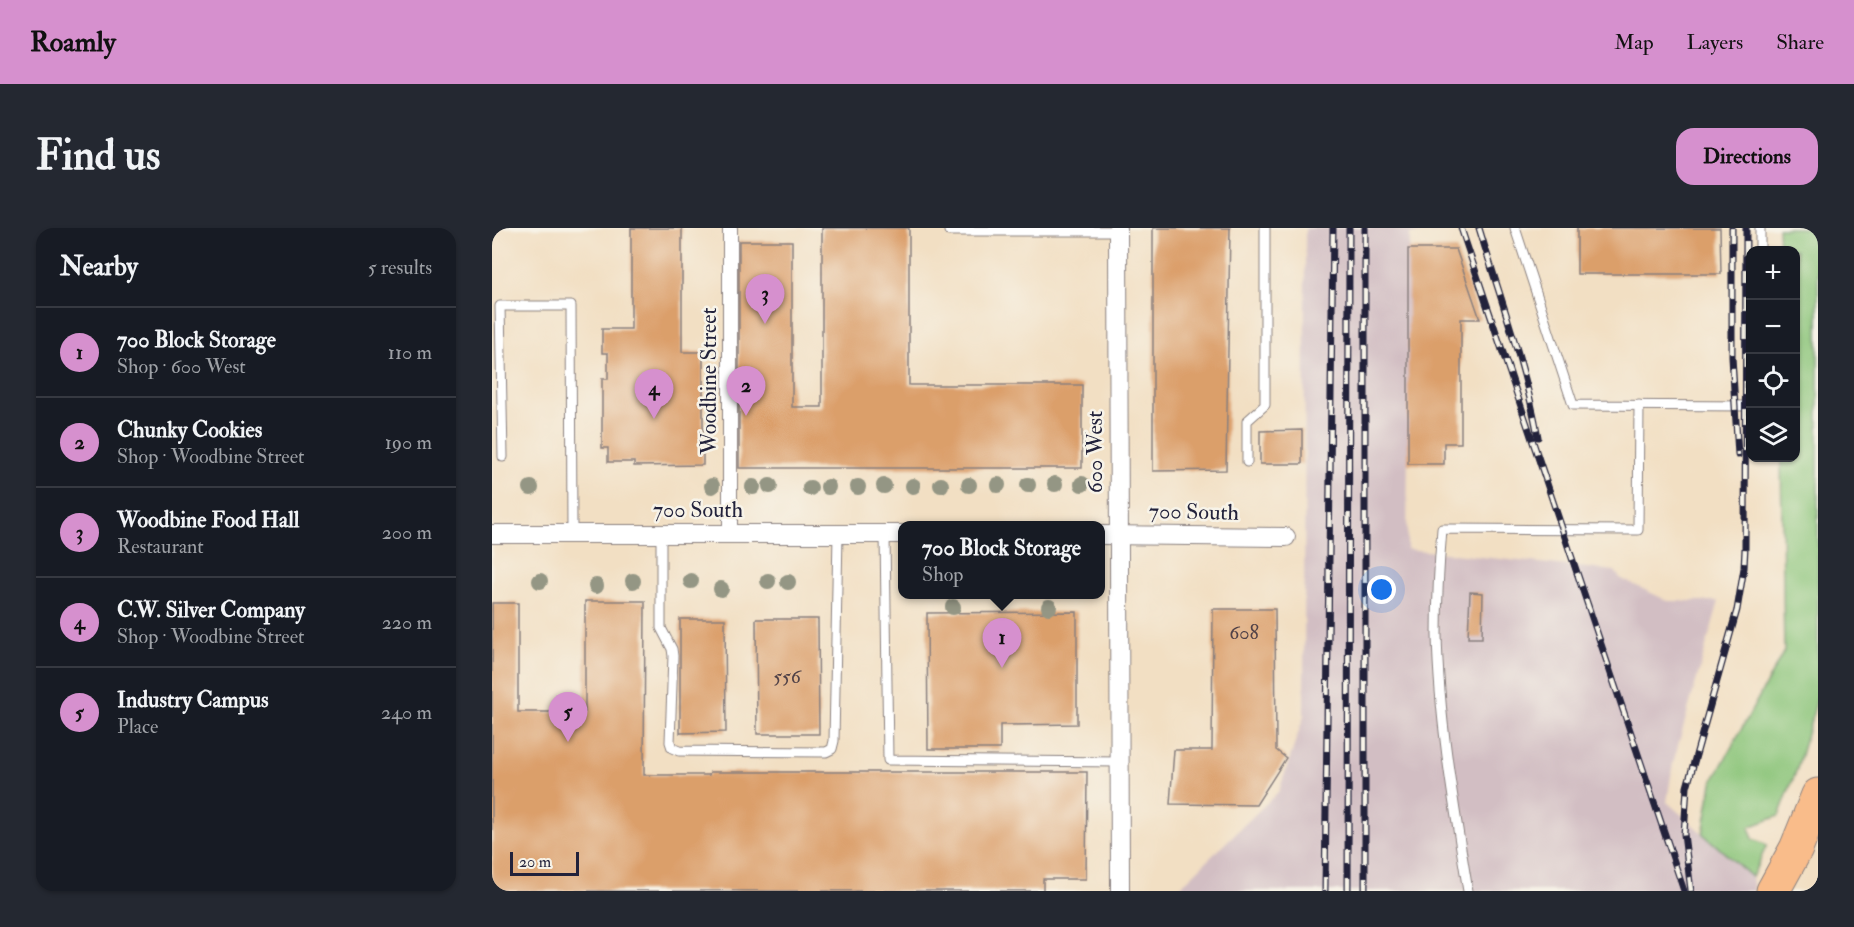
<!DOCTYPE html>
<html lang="en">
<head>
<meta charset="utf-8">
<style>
  :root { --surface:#171b24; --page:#242831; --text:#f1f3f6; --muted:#9ea1a6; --line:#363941; --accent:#d690ce }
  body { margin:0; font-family:"IM FELL Double Pica",serif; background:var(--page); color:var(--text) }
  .controls { position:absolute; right:18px; top:18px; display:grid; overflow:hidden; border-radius:12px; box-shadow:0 2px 4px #0004 }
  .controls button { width:54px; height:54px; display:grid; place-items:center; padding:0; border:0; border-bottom:2px solid var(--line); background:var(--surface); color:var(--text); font:30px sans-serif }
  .scale { position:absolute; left:18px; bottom:15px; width:69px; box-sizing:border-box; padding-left:6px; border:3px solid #22223b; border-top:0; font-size:16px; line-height:21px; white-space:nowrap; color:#22223b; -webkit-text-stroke:4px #f7f3e8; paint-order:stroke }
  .you { position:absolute; left:890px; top:362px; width:21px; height:21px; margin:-15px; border:4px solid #fff; border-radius:50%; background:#1a73e8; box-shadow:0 0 0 9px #1a73e833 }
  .badge { display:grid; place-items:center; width:39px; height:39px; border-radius:50%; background:var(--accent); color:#111; font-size:20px; font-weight:700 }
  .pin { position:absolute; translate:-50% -50px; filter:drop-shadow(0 2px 3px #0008) }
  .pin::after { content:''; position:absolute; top:32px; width:21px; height:18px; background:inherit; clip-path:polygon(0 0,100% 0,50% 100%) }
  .popup { position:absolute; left:406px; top:293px; width:207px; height:78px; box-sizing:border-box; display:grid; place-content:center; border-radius:12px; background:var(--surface); filter:drop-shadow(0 2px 4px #0005); font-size:20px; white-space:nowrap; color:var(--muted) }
  .popup b { font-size:22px; color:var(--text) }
  .popup::after { content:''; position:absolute; left:50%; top:100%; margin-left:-12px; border:12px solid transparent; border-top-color:var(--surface) }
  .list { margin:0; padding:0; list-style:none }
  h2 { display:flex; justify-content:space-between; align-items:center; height:78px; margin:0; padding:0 24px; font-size:26px }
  h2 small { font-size:20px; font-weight:400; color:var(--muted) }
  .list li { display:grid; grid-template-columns:39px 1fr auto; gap:18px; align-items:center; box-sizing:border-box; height:90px; padding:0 24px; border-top:2px solid var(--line) }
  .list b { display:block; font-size:22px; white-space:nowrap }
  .list p { margin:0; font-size:20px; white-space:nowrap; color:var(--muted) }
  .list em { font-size:20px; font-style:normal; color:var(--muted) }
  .icon { flex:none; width:33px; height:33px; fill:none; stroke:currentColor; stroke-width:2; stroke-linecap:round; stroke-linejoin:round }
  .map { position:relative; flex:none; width:1326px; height:663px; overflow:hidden; border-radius:18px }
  header { display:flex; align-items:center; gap:36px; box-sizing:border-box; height:84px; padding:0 30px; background:var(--accent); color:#111 }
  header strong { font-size:28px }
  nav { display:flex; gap:33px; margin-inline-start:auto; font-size:21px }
  .intro { display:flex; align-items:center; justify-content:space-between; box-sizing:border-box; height:144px; padding:0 36px }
  h1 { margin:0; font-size:42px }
  .button { padding:15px 27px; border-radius:18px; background:var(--accent); color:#111; font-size:21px; font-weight:700 }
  main { display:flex; gap:36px; padding:0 36px }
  aside { flex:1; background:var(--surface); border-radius:18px; box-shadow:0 2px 4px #0004 }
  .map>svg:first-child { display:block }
  .industrial { fill:#d2bec3 }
  .green { fill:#8cc57a; stroke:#57745a; stroke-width:1.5 }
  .building { fill:#db9f6b }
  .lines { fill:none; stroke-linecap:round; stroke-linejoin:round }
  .service-casing { stroke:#8a807f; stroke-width:11 }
  .pedestrian-casing { stroke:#8a807f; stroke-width:16 }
  .minor-casing { stroke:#8a807f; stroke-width:20 }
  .motorway-casing { stroke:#8a807f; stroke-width:35 }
  .service { stroke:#fff; stroke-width:9 }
  .pedestrian { stroke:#fff; stroke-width:14 }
  .minor { stroke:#fff; stroke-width:18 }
  .motorway { stroke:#f9bc8a; stroke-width:33 }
  .rail-casing { stroke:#22223b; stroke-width:7 }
  .rail { stroke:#f7f3e8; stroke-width:4.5; stroke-dasharray:14; stroke-linecap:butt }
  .tree { fill:#949684 }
  .labels { text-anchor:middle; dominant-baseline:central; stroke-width:5; stroke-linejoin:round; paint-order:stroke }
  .number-label { font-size:20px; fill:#504147 }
  .street-label { font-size:22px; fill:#22223b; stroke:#f7f3e8 }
</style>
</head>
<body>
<header>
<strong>Roamly</strong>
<nav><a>Map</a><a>Layers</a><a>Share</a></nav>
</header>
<div class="intro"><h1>Find us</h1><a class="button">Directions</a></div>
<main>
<aside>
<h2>Nearby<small>5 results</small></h2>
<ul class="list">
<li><span class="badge">1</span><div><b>700 Block Storage</b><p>Shop · 600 West</p></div><em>110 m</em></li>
<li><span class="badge">2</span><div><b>Chunky Cookies</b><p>Shop · Woodbine Street</p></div><em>190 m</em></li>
<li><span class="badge">3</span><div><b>Woodbine Food Hall</b><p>Restaurant</p></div><em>200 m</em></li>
<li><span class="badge">4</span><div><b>C.W. Silver Company</b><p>Shop · Woodbine Street</p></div><em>220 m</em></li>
<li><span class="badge">5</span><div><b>Industry Campus</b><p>Place</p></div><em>240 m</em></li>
</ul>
</aside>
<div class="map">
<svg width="1326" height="663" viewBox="0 0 1326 663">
  <rect width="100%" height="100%" fill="#f7f3e8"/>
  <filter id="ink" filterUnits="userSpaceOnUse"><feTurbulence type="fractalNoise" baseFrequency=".0167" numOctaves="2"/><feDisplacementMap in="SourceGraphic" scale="12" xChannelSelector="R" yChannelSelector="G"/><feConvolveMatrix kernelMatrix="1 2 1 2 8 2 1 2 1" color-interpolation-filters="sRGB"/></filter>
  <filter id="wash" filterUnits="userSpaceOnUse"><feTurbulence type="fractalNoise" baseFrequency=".008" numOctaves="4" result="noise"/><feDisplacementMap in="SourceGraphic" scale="24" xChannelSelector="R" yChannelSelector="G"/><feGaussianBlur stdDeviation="1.35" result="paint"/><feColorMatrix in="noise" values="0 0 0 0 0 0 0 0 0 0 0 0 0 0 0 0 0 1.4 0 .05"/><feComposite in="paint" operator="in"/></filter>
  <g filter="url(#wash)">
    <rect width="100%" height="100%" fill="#f2dfc3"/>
    <path class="industrial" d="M813,0H980L981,2L918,6L915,321L1123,343L1128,350L1176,373H1227L1181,535L1175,574L1260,649L1262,663H684L787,563L812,488Z"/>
    <path class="green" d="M1286,0H1326V468L1305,541L1287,588L1257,599L1261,611L1275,617L1260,649L1211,606L1220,555L1292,423L1289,230H1304V22H1287Z"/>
    <g id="blocks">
      <g class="building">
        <path d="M139,0H190V124H211V237L142,238V234H116V220H110V151H116V125H110V101H139Z"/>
        <path d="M330,0H417V157H590V240H247V13H300V179H330Z"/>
        <path d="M661,0H738L734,242L661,243Z"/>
        <path d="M1085,0H1228L1229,46H1085Z"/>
        <path d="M916,21H964L988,91H969V215H952V236H916Z"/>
        <path d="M810,202V236H768V203Z"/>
        <path d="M978,364L991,365L990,410H976Z"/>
        <path d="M93,373H153L152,547H217L218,544H595L594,651H551V663H0V375H26V484H93Z"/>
        <path d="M721,381H783L784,522L794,530L764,577L678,576L682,522H720Z"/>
        <path d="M585,384V496L508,497V521H436L435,385Z"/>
        <path d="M188,391H233L234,504L188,505Z"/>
        <path d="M264,391H326L327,506H265Z"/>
      </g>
    </g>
  </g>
  <g filter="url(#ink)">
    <use href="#blocks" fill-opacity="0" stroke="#8a807f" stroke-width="1.5"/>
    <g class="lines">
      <g class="service-casing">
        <g id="service">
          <path d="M1023,0L1081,177L1258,178"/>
          <path d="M457,3H626"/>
          <path d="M1268,22V0"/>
          <path d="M11,229L8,78H79L80,305"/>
          <path d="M755,234V193L773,177V0"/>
          <path d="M169,306V400L180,421L181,428L178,514L180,520L187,523L334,524L340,521L342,513L346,306"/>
          <path d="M393,306L396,532L628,534"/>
          <path d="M976,663C962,578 947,493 945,407C945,371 947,336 950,301L1146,302L1147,177"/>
        </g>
      </g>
      <g class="pedestrian-casing">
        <path id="pedestrian" d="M238,0V306"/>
      </g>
      <g class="minor-casing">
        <g id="minor">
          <path d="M626,0L628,663"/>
          <path d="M0,306H411"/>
          <path d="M609,307L794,309"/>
        </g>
      </g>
      <g class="motorway-casing">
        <path id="motorway" d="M1281,663L1304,621L1326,567"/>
      </g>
      <use href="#service" class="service"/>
      <use href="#pedestrian" class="pedestrian"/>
      <use href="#minor" class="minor"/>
      <use href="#motorway" class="motorway"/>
      <g class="rail-casing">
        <g id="rail">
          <path d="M969,0L1192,663"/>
          <path d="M987,0C1008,69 1033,137 1046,209"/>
          <path d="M1240,0V129L1246,227"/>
          <path d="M833,663L841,0"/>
          <path d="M856,663L857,0"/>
          <path d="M873,663V0"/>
          <path d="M1199,663L1192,606L1195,559L1245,382L1252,340L1253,320L1254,0"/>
        </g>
      </g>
      <use href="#rail" class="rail"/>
    </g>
    <g class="tree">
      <circle cx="563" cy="256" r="8"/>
      <circle cx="590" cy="256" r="8"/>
      <circle cx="449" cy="257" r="8"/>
      <circle cx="477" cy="257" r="8"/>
      <circle cx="506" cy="257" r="8"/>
      <circle cx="536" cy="257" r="8"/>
      <circle cx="220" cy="258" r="8"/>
      <circle cx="278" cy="258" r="8"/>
      <circle cx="392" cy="258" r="8"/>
      <circle cx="421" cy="258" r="8"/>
      <circle cx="261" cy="259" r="8"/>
      <circle cx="336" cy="259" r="8"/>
      <circle cx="366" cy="259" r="8"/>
      <circle cx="39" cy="260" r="8"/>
      <circle cx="318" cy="260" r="8"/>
      <circle cx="48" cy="353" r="8"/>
      <circle cx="141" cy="353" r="8"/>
      <circle cx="199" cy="353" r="8"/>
      <circle cx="276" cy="353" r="8"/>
      <circle cx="296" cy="354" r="8"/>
      <circle cx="104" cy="358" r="8"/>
      <circle cx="229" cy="361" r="8"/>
      <circle cx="461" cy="379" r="8"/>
      <circle cx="557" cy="379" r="8"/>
    </g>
  </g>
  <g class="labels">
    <g class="number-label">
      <text x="752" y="404">608</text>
      <text x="295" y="448">556</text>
    </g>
    <g class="street-label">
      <text transform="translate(217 153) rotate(-90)">Woodbine Street</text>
      <text transform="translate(603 224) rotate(-90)">600 West</text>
      <text x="206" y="282">700 South</text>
      <text transform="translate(702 284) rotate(1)">700 South</text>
    </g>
  </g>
</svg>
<div class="controls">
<button>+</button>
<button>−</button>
<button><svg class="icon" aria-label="locate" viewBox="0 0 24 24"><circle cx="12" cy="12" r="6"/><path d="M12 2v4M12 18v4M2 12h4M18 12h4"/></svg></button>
<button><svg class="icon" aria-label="layers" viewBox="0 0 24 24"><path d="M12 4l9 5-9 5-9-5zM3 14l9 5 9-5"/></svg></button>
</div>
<div class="scale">20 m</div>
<div class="you"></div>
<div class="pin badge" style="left:510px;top:440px">1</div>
<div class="popup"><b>700 Block Storage</b>Shop</div>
<div class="pin badge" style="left:254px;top:188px">2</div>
<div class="pin badge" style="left:273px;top:96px">3</div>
<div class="pin badge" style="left:162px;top:191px">4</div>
<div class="pin badge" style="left:76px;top:514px">5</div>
</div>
</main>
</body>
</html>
